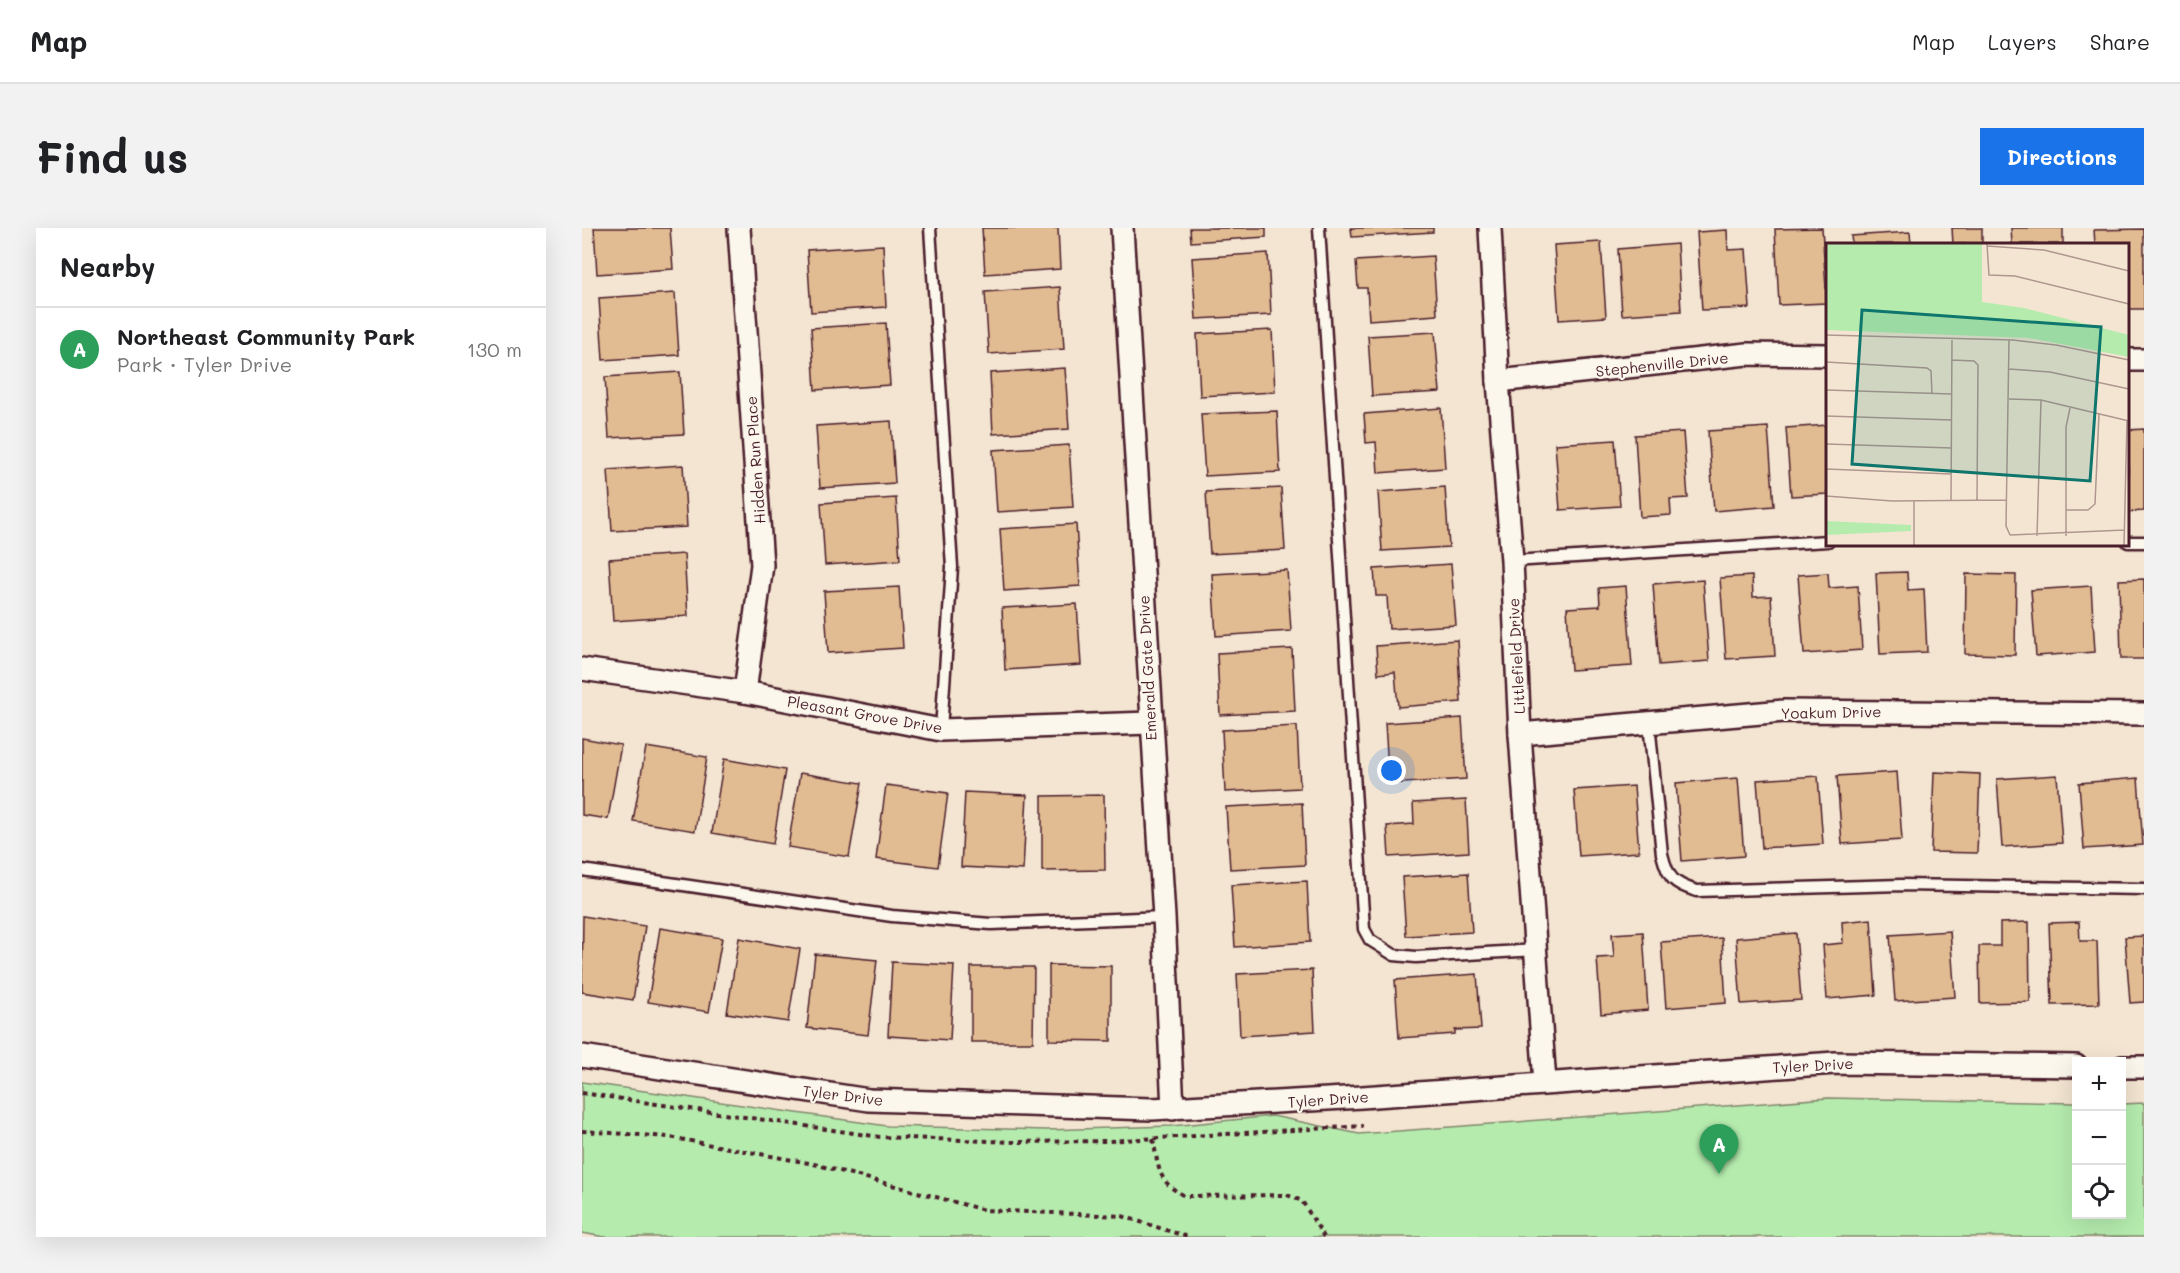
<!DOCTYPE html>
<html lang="en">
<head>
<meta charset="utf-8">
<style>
  :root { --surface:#fff; --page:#f2f2f2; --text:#202124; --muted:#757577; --line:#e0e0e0; --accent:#1a73e8 }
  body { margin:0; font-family:Mali,sans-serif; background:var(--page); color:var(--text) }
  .controls { position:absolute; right:18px; bottom:18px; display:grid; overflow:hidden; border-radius:0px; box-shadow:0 6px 24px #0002 }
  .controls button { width:54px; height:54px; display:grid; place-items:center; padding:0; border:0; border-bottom:2px solid var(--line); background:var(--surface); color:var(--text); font:30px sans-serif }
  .you { position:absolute; left:810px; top:543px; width:21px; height:21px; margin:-15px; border:4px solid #fff; border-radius:50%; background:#1a73e8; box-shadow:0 0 0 9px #1a73e833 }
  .badge { display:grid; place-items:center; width:39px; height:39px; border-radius:50%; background:var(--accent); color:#fff; font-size:20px; font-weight:700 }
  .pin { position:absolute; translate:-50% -50px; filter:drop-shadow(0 2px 3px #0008) }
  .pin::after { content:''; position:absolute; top:32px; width:21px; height:18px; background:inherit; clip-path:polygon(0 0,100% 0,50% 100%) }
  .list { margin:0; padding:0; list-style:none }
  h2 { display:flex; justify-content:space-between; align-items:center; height:78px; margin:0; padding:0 24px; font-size:26px }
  h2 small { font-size:20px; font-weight:400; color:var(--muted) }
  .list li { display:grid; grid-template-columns:39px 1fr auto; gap:18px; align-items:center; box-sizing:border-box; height:84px; padding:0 24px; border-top:2px solid var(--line) }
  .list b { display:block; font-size:22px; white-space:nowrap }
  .list p { margin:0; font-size:20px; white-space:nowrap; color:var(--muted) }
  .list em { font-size:20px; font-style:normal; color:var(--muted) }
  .icon { flex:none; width:33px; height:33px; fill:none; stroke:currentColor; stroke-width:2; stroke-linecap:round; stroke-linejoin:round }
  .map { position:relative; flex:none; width:1562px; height:1009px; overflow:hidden; border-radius:0px }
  header { display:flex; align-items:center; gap:36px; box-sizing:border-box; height:84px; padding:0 30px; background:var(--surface); border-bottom:2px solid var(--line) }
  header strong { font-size:28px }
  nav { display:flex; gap:33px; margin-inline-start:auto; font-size:21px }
  .intro { display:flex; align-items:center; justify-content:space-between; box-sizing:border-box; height:144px; padding:0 36px }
  h1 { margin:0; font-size:42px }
  .button { padding:15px 27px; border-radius:0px; background:var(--accent); color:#fff; font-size:21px; font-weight:700 }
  main { display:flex; gap:36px; padding:0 36px }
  aside { flex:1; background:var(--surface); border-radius:0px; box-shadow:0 6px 24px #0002 }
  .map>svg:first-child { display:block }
  .green { fill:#b5ecae; stroke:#80866c; stroke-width:1.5 }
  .building { fill:#e1bb92; stroke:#4a1f2b; stroke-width:1.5 }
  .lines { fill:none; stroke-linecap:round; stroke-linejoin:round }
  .lane-casing { stroke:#4a1f2b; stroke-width:15 }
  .street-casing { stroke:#4a1f2b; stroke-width:26 }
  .path { stroke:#4a1f2b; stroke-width:4; stroke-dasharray:4.5 4.5; stroke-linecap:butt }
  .lane { stroke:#fbf7ec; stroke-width:10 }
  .street { stroke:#fbf7ec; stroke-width:21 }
  .labels { text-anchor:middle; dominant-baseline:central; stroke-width:4.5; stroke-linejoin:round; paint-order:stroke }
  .street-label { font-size:15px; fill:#4a1f2b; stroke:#fbf7ec }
  .inset-road { fill:none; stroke:#af968f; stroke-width:1.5 }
  .view { fill:#0f766e; fill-opacity:0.15; stroke:#0f766e; stroke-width:3 }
  .inset-edge { fill:none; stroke:#4a1f2b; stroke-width:3 }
</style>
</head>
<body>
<header>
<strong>Map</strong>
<nav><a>Map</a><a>Layers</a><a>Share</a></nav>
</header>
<div class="intro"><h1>Find us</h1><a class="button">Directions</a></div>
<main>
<aside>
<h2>Nearby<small></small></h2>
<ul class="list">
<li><span class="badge" style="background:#2e9e5b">A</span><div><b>Northeast Community Park</b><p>Park · Tyler Drive</p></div><em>130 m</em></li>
</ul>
</aside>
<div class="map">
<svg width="1562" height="1009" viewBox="0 0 1562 1009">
  <rect width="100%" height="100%" fill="#f3e5d1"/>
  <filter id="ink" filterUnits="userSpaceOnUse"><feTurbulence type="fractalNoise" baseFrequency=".0167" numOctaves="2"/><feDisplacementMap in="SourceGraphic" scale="12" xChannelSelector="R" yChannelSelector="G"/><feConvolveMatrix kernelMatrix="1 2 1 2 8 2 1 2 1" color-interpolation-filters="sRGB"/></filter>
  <g filter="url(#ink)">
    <path class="green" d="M0,854L305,898L465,902L589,898L691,888L777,906L1246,870L1494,875V986H1540V876L1562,875V1009H23L0,1005Z"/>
    <g class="building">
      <path d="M12,0H88L91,41L15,46Z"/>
      <path d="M400,0H476L478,41L403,46Z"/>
      <path d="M608,0H684V9L609,14Z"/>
      <path d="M769,0H851V4L770,9Z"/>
      <path d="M1240,0L1245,75L1197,77L1193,1Z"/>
      <path d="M1370,0H1400V16H1371Z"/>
      <path d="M1429,0H1481V16H1430Z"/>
      <path d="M1562,1V81H1546V16H1513L1512,2Z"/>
      <path d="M1145,2L1146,22L1164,21L1168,80L1120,82L1115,4Z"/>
      <path d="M1328,4L1329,16H1270L1269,8Z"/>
      <path d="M1019,14L1024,89L977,92L972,17Z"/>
      <path d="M1095,16L1099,83L1040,87L1036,21Z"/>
      <path d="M301,17L304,79L229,84L225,22Z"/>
      <path d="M686,25L689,87L614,91L610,30Z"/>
      <path d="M851,28L855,87L787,92L785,60H776L774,33Z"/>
      <path d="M478,59L482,121L407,126L403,64Z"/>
      <path d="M93,65L97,127L21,132L17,70Z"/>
      <path d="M304,95L308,157L233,162L229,100Z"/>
      <path d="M690,102L693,164L618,168L615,106Z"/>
      <path d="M853,104L858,164L790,168L786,108Z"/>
      <path d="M483,140L487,201L411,206L408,145Z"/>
      <path d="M98,144L102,206L27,210L23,149Z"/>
      <path d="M859,180L863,240L796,245L794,214L784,215L782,186Z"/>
      <path d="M695,183L698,244L623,248L619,186Z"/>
      <path d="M309,193L313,255L238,260L234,198Z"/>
      <path d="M1246,197V266L1209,268L1204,200Z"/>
      <path d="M1186,199L1192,278L1132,283L1126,203Z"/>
      <path d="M1562,201V283L1546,284V202Z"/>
      <path d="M1101,204L1106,270L1088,271L1089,287L1058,289L1053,207Z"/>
      <path d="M1033,212L1038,278L978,282L973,216Z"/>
      <path d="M487,217L491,279L415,284L411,222Z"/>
      <path d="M101,237L105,299L30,303L26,242Z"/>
      <path d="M863,259L867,319L800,323L796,264Z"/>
      <path d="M699,260L703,322L628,326L624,264Z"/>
      <path d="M314,270L318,332L243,337L239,275Z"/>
      <path d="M494,296L498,358L422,363L418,301Z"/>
      <path d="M102,326L106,388L31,393L27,331Z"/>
      <path d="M869,336L874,397L807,401L805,368H794L792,341Z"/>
      <path d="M705,342L709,403L634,408L630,346Z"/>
      <path d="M1325,344L1326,362L1342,361L1345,424L1298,426L1294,345Z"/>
      <path d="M1246,345L1247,360L1276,358L1280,422L1222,426L1216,347Z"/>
      <path d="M1384,346L1434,347L1433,427L1383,426Z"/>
      <path d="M1170,348L1171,369L1189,368L1193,428L1144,431L1138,350Z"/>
      <path d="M1562,351V431H1539L1537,352Z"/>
      <path d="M1121,352L1127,433L1077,437L1071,356Z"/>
      <path d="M1044,358L1050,438L989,442L985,380L1018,378L1017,360Z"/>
      <path d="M1509,358L1513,424L1454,428L1449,362Z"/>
      <path d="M317,359L321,420L246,425L242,363Z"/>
      <path d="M495,376L499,437L423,442L420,380Z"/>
      <path d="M875,412L879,474L816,479L813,444L796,446L794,418Z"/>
      <path d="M710,421L713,483L638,487L635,425Z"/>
      <path d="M880,490L884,551L807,556L803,495Z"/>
      <path d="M715,498L718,560L643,564L640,502Z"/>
      <path d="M0,510L39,517L26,591L0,587Z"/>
      <path d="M64,519L125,529L113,603L51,593Z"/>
      <path d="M142,531L203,542L191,616L130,605Z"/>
      <path d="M1315,544L1320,612L1260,616L1255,548Z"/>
      <path d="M1352,544L1398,546L1395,625L1349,624Z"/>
      <path d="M218,545L280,555L267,629L206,619Z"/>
      <path d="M1475,547L1480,615L1420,619L1415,551Z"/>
      <path d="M1236,548L1241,616L1180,620L1175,552Z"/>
      <path d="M1156,550L1162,628L1100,633L1094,555Z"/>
      <path d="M1556,550L1561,617L1502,621L1497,555Z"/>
      <path d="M304,557L366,565L356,639L294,631Z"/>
      <path d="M1052,558L1057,624L997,628L992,562Z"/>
      <path d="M383,564L445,567L441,642L379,639Z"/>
      <path d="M522,567L523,642L460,643V568Z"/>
      <path d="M884,572L887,624L807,629L805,598L832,596L831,575Z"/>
      <path d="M720,575L723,637L648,641L644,579Z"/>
      <path d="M886,645L890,704L824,708L820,649Z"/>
      <path d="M725,653L728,714L653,719L649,657Z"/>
      <path d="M1,688L63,698L51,772L0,764Z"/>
      <path d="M1289,691L1294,767L1245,771L1241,717L1261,715L1260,694Z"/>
      <path d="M1447,694L1448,774L1398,775L1397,718H1418V695Z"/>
      <path d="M1497,694L1498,713H1515L1517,776L1470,777L1467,695Z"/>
      <path d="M78,700L140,710L127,784L66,774Z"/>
      <path d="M1368,703L1373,769L1313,773L1308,707Z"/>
      <path d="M1061,704L1066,782L1019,786L1015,730L1032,729L1030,706Z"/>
      <path d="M1214,705L1219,772L1159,776L1154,710Z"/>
      <path d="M1562,708V774L1548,775L1543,709Z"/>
      <path d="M157,710L218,721L206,794L145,785Z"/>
      <path d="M1140,710L1144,775L1084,780L1079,714Z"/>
      <path d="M233,726L295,732L286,807L225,800Z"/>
      <path d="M310,734L372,737L368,812L306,808Z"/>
      <path d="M467,737L529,738V813L467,812Z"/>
      <path d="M389,739H452L451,814H389Z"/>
      <path d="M730,742L733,803L658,808L655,746Z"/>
      <path d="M895,746L899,801L873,802V806L817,810L813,752Z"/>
    </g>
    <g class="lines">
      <g class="lane-casing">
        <g id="lane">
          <path d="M348,0L370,339L359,502"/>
          <path d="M737,0L782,701L788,712L812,727L834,729L954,722"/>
          <path d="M1546,314H1562"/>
          <path d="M930,333L1246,313"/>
          <path d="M1067,495L1080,626C1086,650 1091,656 1115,663L1319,657L1562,661"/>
          <path d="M0,642L310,688L409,696L582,689"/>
        </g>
      </g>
      <g class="street-casing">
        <g id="street">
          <path d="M157,0L180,337L163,464"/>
          <path d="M540,0L582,689L591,881"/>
          <path d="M908,0L916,153L930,333L938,506L963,855"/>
          <path d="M1546,132H1562"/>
          <path d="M916,153L1165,126L1246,127"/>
          <path d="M0,441L163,464L359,502L568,495"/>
          <path d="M938,506L1202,483L1562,486"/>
          <path d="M0,828L287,872L570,881L780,869L1253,835L1494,838"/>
          <path d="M1540,839H1562"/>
        </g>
      </g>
      <g class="path">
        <path d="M0,865L298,909L432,914L526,913L781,898"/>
        <path d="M0,903L87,909L232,936L402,982L540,988L606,1009"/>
        <path d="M571,911C577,940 575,954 603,968L705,967L720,973L742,1009"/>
      </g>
      <use href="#lane" class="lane"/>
      <use href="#street" class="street"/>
    </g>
  </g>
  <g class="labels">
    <g class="street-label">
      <text transform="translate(1080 136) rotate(-6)">Stephenville Drive</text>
      <text transform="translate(173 232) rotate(-94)">Hidden Run Place</text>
      <text transform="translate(934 428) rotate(-93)">Littlefield Drive</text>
      <text transform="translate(565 440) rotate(-93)">Emerald Gate Drive</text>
      <text transform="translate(1249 484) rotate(-1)">Yoakum Drive</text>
      <text transform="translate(283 486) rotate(10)">Pleasant Grove Drive</text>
      <text transform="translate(1231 837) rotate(-3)">Tyler Drive</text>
      <text transform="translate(261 867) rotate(7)">Tyler Drive</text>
      <text transform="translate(746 871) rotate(-4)">Tyler Drive</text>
    </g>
  </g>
  <g transform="translate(1244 15)">
    <rect width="303" height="303" fill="#f3e5d1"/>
    <path d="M0,1H156V59L198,65L303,92V114L203,95L0,87ZM0,278L85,282V288L0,292Z" fill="#b5ecae"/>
    <path class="inset-road" d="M161,1L163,32L189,33L303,61M161,3L218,7L303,28M0,92L187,97L230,102L303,117M183,97L180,283L184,292M126,117L148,118L152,122L151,257M0,119L101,125L105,128L106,151M183,126L224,129L303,146M0,147L126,151M183,156L215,157L303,178M0,173L126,177M0,201L126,205M0,226L125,231M0,253L66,258L181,257M88,257V302M125,257L126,97M240,267H262L269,261L273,171M184,292L299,287M211,293L215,157M240,293V184L244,165M298,302L301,177"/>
    <path class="view" d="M36,67L275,84L264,238L26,221Z"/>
    <rect width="303" height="303" class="inset-edge"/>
  </g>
</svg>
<div class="controls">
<button>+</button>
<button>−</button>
<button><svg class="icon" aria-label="locate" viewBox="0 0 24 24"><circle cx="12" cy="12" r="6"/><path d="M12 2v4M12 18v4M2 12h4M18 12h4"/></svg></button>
</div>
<div class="you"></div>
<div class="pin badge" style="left:1137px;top:946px;background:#2e9e5b">A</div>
</div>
</main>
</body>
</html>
